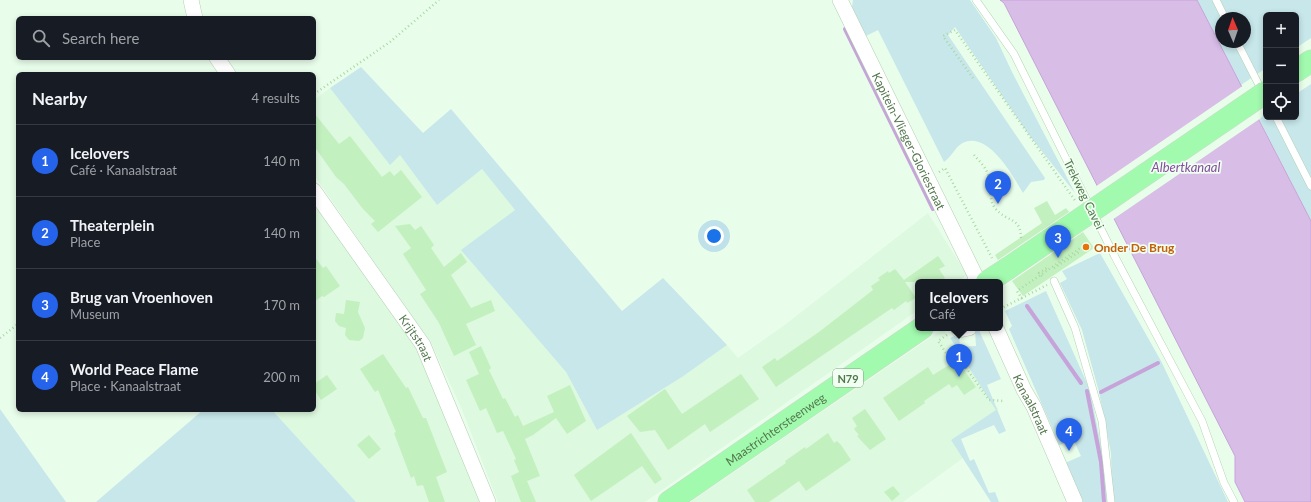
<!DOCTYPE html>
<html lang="en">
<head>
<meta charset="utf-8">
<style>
  :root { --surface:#171b24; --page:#20242c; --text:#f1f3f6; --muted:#9ea1a6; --line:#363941; --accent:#2563eb }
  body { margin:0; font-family:Lato,sans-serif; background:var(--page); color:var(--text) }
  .controls { position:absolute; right:12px; top:12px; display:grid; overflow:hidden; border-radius:6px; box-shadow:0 2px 6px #0003 }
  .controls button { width:36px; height:36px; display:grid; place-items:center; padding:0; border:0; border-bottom:1px solid var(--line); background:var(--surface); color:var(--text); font:20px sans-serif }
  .compass { position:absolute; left:1215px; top:12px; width:36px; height:36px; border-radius:50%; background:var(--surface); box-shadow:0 2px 6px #0003; rotate:358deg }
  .you { position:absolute; left:714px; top:236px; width:14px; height:14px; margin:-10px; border:3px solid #fff; border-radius:50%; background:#1a73e8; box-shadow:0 0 0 6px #1a73e833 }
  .badge { display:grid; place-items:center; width:26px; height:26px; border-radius:50%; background:var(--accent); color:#fff; font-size:13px; font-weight:700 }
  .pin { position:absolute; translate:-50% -33px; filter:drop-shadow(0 1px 2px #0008) }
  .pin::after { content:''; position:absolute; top:21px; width:14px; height:12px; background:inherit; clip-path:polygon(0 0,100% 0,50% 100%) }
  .popup { position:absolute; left:915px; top:279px; width:88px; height:52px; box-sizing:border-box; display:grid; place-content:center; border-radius:6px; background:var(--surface); filter:drop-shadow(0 1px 3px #0005); font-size:13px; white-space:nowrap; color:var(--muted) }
  .popup b { font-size:15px; color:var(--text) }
  .popup::after { content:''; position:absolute; left:50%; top:100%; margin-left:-8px; border:8px solid transparent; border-top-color:var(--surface) }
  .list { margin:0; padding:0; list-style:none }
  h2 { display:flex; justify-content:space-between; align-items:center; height:52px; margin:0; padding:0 16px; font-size:17px }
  h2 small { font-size:13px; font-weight:400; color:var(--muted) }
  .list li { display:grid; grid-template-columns:26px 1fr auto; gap:12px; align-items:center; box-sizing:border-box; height:72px; padding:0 16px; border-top:1px solid var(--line) }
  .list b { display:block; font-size:15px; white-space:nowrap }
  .list p { margin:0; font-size:13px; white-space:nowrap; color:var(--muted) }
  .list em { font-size:13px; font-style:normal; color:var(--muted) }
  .icon { flex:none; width:22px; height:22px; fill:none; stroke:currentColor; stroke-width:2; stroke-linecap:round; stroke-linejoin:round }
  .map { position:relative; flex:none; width:1311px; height:502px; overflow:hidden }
  .search { position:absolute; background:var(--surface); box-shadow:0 2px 6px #0003; left:16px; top:16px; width:300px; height:44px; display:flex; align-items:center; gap:10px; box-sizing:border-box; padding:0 14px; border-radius:6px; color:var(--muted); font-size:15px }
  .panel { position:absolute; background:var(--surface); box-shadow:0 2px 6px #0003; left:16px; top:72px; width:300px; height:340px; border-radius:6px }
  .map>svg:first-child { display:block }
  .residential { fill:#ddf9df }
  .green { fill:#c7e7eb; fill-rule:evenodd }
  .water { fill:#d8bde7; stroke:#c6a3d9 }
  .pier { fill:#e9fdeb }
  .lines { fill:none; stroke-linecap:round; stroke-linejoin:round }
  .stream { stroke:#c6a3d9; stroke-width:4 }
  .building { fill:#c3f0bf }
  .lane-casing { stroke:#b3d1b1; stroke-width:8 }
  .street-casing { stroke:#b3d1b1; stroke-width:16 }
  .primary-casing { stroke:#cfd9cd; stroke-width:23 }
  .path { stroke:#a9d8a3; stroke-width:2.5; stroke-dasharray:1 3; stroke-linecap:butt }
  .lane { stroke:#fff; stroke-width:7 }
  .street { stroke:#fff; stroke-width:15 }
  .primary { stroke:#a2faae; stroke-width:22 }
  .primary-bridge-casing { stroke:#cfd9cd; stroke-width:23; stroke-linecap:butt }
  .primary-bridge { stroke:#a2faae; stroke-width:22 }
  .food-dot { fill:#e8710a; stroke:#f0fff1; stroke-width:1.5 }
  .labels { text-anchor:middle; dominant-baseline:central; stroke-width:3.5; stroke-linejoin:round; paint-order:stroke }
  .shield { fill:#f0fff1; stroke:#81a07e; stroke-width:1 }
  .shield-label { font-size:11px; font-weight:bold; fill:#52774c }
  .street-label { font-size:12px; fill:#52774c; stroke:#f0fff1 }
  .food-label { font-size:12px; font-weight:bold; fill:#c56008; stroke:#f0fff1; text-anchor:start }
  .water-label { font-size:13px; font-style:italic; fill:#854fa0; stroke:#f0fff1 }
</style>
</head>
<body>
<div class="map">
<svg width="1311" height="502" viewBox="0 0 1311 502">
  <rect width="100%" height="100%" fill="#e9fdeb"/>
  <g class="residential">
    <path d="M330,88L390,164L400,155L437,205L482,169L515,210L462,250L566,372L597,430L682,377L727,345L738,358L786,324L928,213L967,275L957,282H918V310L645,502H498L461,407L432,345L314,175V100Z"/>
    <path d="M314,204L407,331L417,350L481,502H356L272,410H314Z"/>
    <path d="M943,329L998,409L951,440L963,458L903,502H690Z"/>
  </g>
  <g class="green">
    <path d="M853,0H970L996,38L1012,72L1075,193L1029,135L955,27L948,35L1045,178L1044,180L1031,182L1023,193C1013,176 987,128 961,144C955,148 951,157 944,162L878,30L864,37L852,7Z"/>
    <path d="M1197,0H1311V38L1296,48V15H1266V68L1241,85ZM1221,18H1245V42H1221Z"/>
    <path d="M361,67L423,133L451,109L622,311L663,278L727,345L682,377L597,430L566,372L461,250L515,210L482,169L437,205L400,155L390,165L330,88Z"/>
    <path d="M1311,84V221L1259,119L1266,114V117H1296V94Z"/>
    <path d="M1100,253L1161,361L1228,502H1112L1111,453L1099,392L1082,330L1060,283L1067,279L1062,271Z"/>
    <path d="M1046,291L1090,390L1104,461L1107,502H1082L1065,463L1081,456L1073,439L1058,446L1057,439L1009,329L1012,326L1005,311Z"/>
    <path d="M978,328L1001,379L987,385L1006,431L999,434L994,425L961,439L970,461L974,459L989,493L995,492L999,502H991L951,440L996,410L950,338L959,334L960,347L976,346L975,330Z"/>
    <path d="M0,409L66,502H0Z"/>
    <path d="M203,410H272L356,502H96Z"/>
  </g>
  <path class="water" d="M1000,0H1197L1311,221V502H1245L1235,482V456L1004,3Z"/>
  <path class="pier" d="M1244,85L1261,118L1112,220L1095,187Z"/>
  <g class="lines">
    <g class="stream">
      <path d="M845,29L933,209"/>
      <path d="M1027,306L1081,383"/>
      <path d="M1087,391L1101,462L1104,502"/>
      <path d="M1101,392L1158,363"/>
    </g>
  </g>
  <g class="building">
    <path d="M314,113L339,144L350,136L382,177L390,171L394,176L401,170L422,197L378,232L371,224L375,221L363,209L344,184L336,177L314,146Z"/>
    <path d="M1047,201L1055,215L1066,208L1069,212L998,260L995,255L1042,223L1034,208Z"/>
    <path d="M410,224L415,230L421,226L434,245L431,248L444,267L461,253L467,262L451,275L471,308L491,300L495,311L466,324L476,345L454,356L439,323L420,294L426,290L403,254L411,248L395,226Z"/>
    <path d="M1083,232L1094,248L1023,296L1012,281Z"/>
    <path d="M314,256L323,268L326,266L340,286L324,297L322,296L314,302Z"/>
    <path d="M938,256L945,266L939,269L945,278L939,282H905L916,298L907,303L906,301L894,310L892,308L776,387L762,367L775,358L777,361L819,332L873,290L871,286L880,280L878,278L888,271L889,273L895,269L904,280Z"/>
    <path d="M346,300L360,302L358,312L365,328L363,338L359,341L349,340L345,335L346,328L339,326L335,321L336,313L344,314Z"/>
    <path d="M481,346L491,368L489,370L503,399L505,398L515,417L518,415L523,426L554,412L547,396L570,385L586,421L567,434L556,418L533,435L525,439L540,476L527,481L536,502H521L511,476L519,472L514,460L516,459L503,431L497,433L486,408L480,411L466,380L479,374L469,352Z"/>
    <path d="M383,354L406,388L408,387L423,418H426L447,472L436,477L445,502H429L423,485L417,486L414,476L411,478L394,433L396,432L378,390L375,392L360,369Z"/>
    <path d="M957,360L976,387L964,395L957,385L952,388L949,384L924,401L925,403L899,421L883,398L928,367L933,375Z"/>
    <path d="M741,374L759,399L710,432L705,424L668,450L655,430L640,432L627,416L665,389L682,414Z"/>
    <path d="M327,375L337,389L321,400L314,389V384Z"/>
    <path d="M865,409L886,439L870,450L857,436L859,435L854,429L857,426L852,418Z"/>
    <path d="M631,433L662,479L655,484L642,466L591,501L574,475Z"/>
    <path d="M828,433L834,443L837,441L841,445L851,460L806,491L799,481L769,502H755L747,490L786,463L785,461L805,447L806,449Z"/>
    <path d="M369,435L381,449L369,459L357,445Z"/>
    <path d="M893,486L900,494L892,501L884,492Z"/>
  </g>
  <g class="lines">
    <g class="lane-casing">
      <g id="lane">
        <path d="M976,0L1014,54L1114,255L1202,421L1224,483L1234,502"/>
        <path d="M1216,0L1225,18"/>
        <path d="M1237,42L1262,91"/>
        <path d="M1276,117L1311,186"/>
        <path d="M1054,281L1075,328L1102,421L1111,502"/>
      </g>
    </g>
    <g class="street-casing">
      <g id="street">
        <path d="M191,0L195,18"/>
        <path id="s1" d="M840,0L975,275L976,282"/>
        <path d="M217,58L228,74"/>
        <path id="s2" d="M314,191L423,345L488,502"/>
        <path id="s3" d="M996,328L1024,390L1034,407L1075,502"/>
        <path d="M959,330L969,328"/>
      </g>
    </g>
    <g class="primary-casing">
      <g id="primary">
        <path d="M1296,71L1311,61"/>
        <path d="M987,282L1007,269"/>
        <path id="s4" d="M669,502L922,328"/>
      </g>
    </g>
    <g class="path">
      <path d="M973,78L943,36L955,30L1076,202"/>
      <path d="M314,94L390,42L439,0"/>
      <path d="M974,155C979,161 986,167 988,175C992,186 988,199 995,208C1007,223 1021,216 1021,239"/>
      <path d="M939,172L945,168L992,258"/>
      <path d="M1054,268L1079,252"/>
      <path d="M1042,276L1039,273L1047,268"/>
      <path d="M1022,299L1017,291L1086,244"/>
      <path d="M1000,309L1047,285"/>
      <path d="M947,335L938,341L950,359L957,355L989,400L1004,401"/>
      <path d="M0,338L18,324"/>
    </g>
    <use href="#lane" class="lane"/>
    <use href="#street" class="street"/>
    <use href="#primary" class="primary"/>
    <g class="primary-bridge-casing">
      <path id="primary-bridge" d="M1007,269L1266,92"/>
    </g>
    <use href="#primary-bridge" class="primary-bridge"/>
  </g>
  <circle class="food-dot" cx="1086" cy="247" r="4"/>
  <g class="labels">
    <rect class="shield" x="833" y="369" width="30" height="18" rx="3"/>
    <g class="shield-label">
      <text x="848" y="378">N79</text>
    </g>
    <g class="street-label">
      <text stroke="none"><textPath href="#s1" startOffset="157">Kapitein-Vlieger-Gloriestraat</textPath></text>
      <text transform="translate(1084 194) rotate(64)">Trekweg Cavei</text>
      <text stroke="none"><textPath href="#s2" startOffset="179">Krijtstraat</textPath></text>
      <text stroke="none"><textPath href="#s3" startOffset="84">Kanaalstraat</textPath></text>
      <text stroke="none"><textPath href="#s4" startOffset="129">Maastrichtersteenweg</textPath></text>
    </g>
    <g class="food-label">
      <text x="1094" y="247">Onder De Brug</text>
    </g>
    <g class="water-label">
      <text x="1186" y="167">Albertkanaal</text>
    </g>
  </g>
</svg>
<div class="controls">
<button>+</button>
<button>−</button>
<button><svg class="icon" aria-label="locate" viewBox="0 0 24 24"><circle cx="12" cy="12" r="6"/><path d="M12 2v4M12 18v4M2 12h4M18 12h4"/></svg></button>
</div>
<svg class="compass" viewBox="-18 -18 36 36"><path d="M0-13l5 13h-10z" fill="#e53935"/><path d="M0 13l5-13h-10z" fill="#9ea1a6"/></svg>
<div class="you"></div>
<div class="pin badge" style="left:959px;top:377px">1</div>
<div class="popup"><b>Icelovers</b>Café</div>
<div class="pin badge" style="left:998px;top:204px">2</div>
<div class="pin badge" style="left:1058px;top:258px">3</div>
<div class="pin badge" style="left:1069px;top:451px">4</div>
<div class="search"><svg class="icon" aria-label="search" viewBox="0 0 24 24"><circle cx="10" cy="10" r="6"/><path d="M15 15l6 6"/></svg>Search here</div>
<section class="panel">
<h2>Nearby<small>4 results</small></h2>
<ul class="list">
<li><span class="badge">1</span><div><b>Icelovers</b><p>Café · Kanaalstraat</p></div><em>140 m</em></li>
<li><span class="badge">2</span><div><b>Theaterplein</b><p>Place</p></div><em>140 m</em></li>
<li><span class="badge">3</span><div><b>Brug van Vroenhoven</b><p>Museum</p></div><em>170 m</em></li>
<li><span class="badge">4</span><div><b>World Peace Flame</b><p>Place · Kanaalstraat</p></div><em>200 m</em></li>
</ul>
</section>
</div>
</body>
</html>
